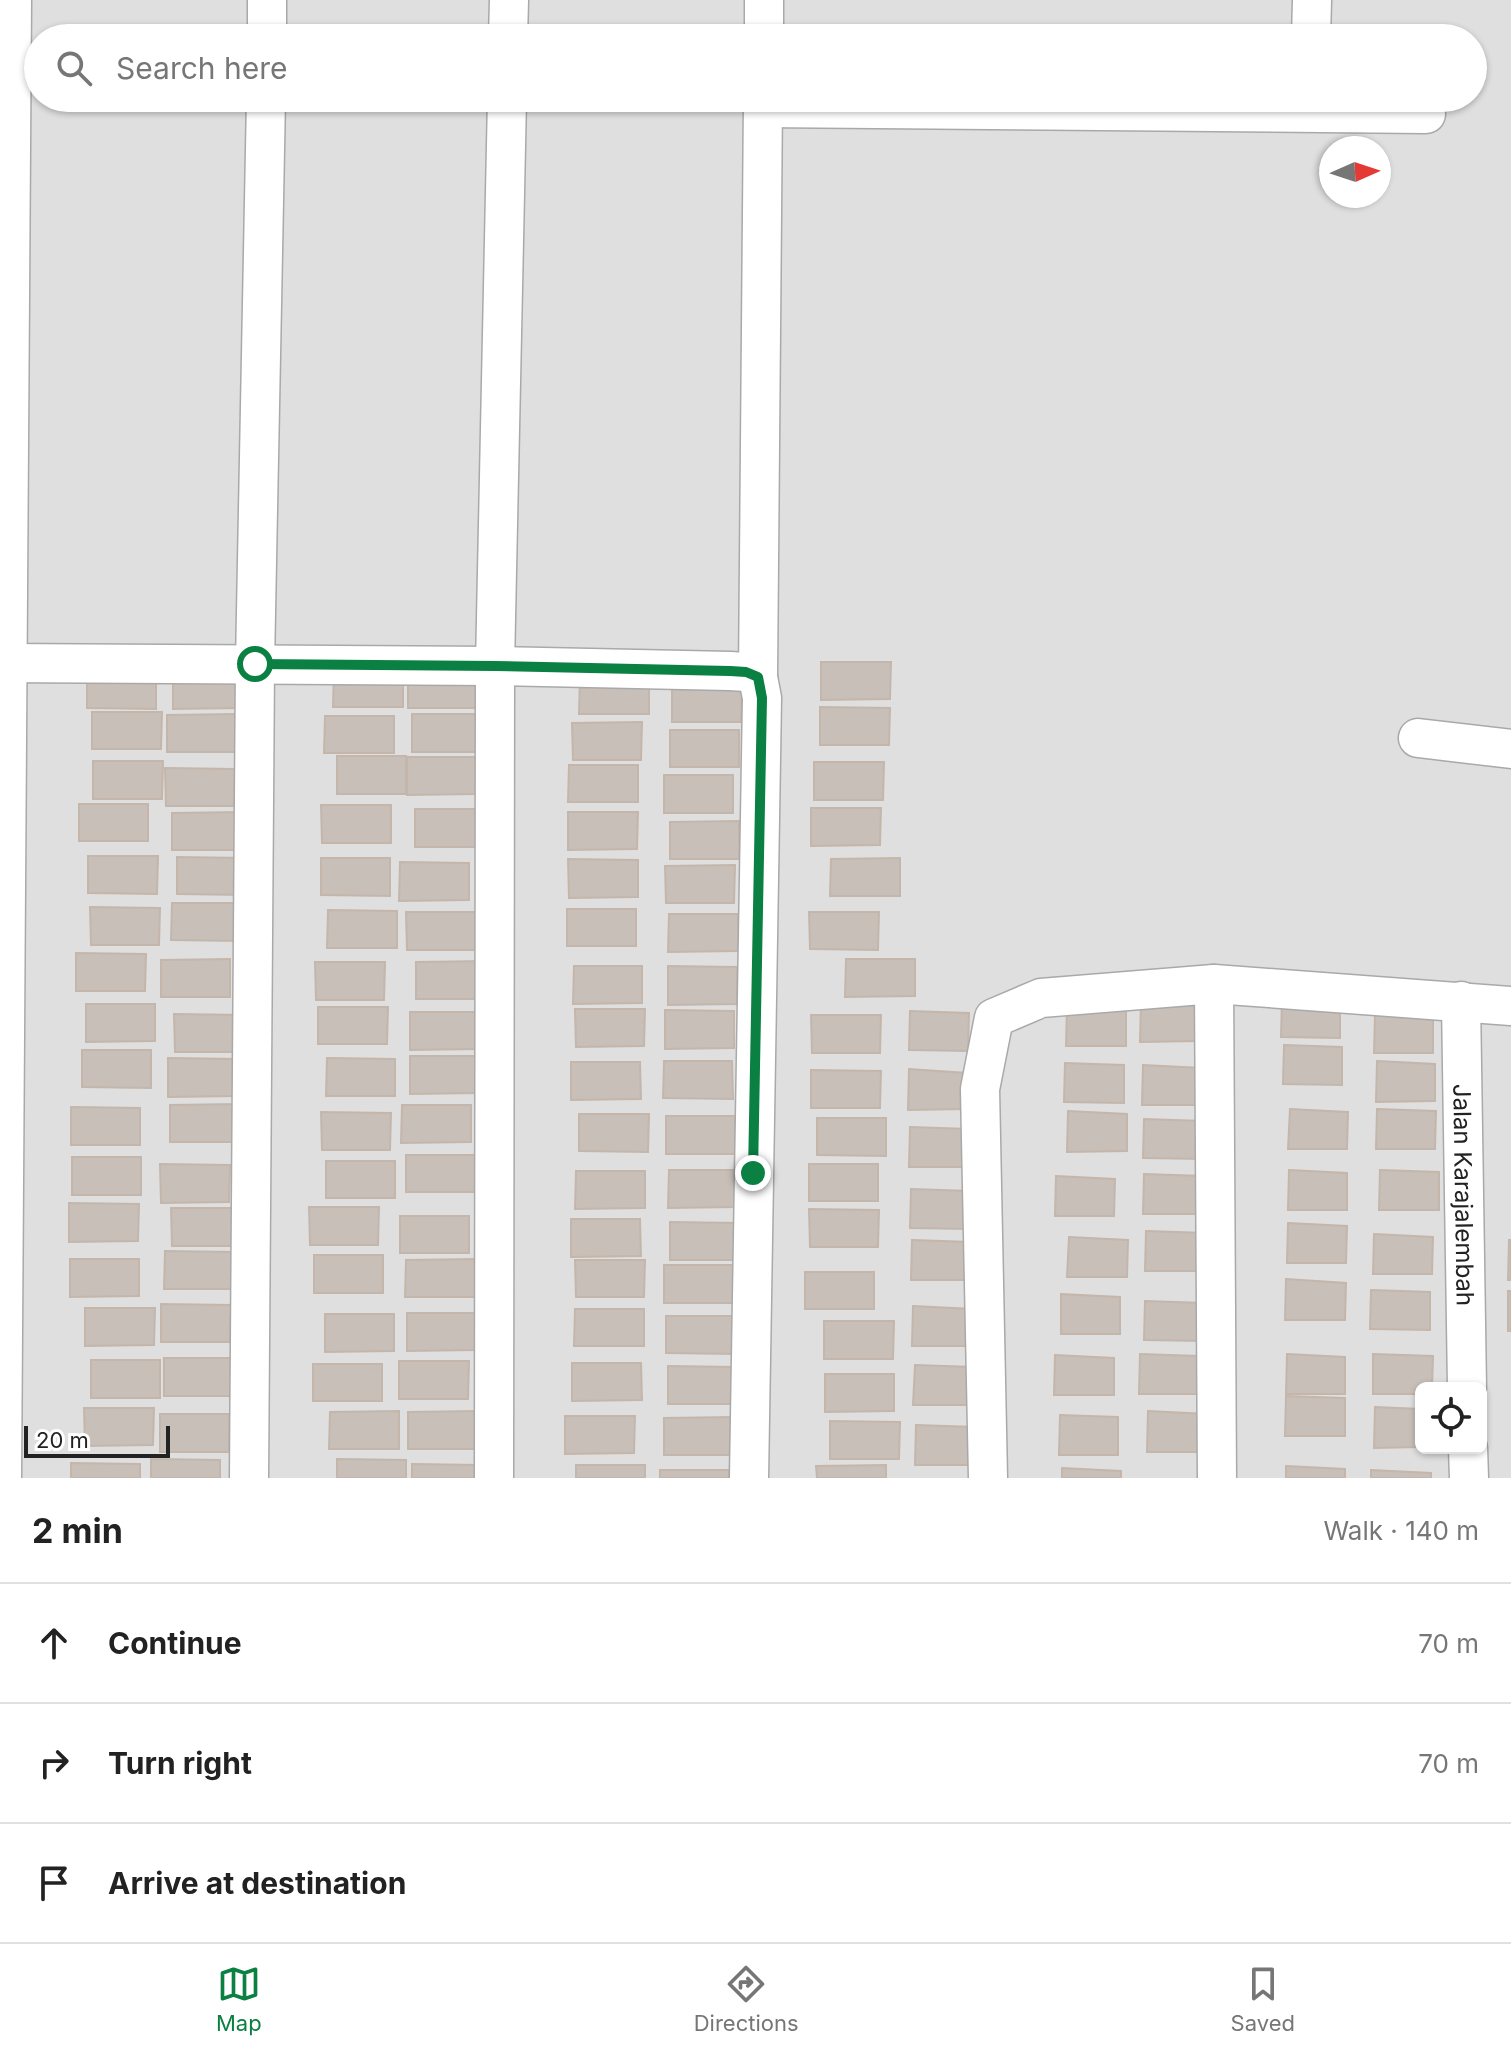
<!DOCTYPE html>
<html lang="en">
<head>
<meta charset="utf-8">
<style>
  :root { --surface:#fff; --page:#f6f6f6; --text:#222; --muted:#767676; --line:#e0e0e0; --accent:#0b8043 }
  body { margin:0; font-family:Inter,sans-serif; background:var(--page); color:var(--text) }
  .controls { position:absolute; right:24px; bottom:24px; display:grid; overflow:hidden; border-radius:12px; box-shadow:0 2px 6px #0004 }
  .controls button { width:72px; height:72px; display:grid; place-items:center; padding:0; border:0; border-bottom:2px solid var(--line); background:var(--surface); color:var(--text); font:40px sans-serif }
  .compass { position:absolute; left:1319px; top:136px; width:72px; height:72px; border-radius:50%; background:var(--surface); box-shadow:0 2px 6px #0004; rotate:87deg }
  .scale { position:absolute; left:24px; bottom:20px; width:146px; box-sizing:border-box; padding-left:8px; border:4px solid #222; border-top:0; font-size:22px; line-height:28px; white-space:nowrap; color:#222; -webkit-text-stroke:6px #fff; paint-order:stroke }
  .stop { position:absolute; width:24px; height:24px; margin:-18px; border:6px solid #0b8043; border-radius:50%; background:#fff }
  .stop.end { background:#0b8043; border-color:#fff; box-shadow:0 2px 8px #0008 }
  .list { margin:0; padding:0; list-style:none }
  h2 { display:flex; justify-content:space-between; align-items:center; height:104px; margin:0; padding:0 32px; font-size:34px }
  h2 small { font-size:26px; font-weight:400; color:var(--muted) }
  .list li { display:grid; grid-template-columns:52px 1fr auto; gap:24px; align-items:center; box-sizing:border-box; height:120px; padding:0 32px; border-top:2px solid var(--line) }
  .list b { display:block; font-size:30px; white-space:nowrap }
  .list em { font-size:26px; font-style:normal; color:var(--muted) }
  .icon { flex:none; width:44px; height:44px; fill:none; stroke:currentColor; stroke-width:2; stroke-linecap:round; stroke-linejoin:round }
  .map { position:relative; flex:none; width:1511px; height:1478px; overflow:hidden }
  .search { position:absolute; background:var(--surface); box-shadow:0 2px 6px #0004; left:24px; right:24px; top:24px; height:88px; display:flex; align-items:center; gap:20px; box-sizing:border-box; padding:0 28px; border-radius:44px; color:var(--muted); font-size:30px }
  .sheet { height:464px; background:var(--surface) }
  nav { display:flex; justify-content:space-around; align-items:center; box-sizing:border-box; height:112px; border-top:2px solid var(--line); background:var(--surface); font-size:22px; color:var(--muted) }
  nav a { display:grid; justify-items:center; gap:4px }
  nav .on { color:var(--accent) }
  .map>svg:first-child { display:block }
  .residential { fill:#e0dfdf; fill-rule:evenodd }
  .building { fill:#c7bfb8; stroke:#c4b6ab; stroke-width:2 }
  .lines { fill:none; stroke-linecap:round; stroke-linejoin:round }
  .street-casing { stroke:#a9a9a9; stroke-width:41 }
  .street { stroke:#fff; stroke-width:38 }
  .route { stroke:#0b8043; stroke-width:10 }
  .labels { text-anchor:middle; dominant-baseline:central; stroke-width:6; stroke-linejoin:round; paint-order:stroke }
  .street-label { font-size:24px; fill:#222; stroke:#fff }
</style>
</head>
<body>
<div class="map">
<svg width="1511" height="1478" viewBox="0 0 1511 1478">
  <rect width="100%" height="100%" fill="#f2efe9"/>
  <path class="residential" d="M0,0H1511V1478H0ZM38,38H1473V98H38ZM1331,148H1379V196H1331ZM1421,1388H1481V1448H1421Z"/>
  <g class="building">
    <path d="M821,662H891L890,699L821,700Z"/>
    <path d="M173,670L243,671L242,708L173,709Z"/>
    <path d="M334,670H403V707H333Z"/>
    <path d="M87,671H156V709L87,708Z"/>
    <rect x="408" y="671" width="70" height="37"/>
    <path d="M580,677H649V714H579Z"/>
    <path d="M672,684H742L741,722H672Z"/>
    <path d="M820,707L890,708L889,745H820Z"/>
    <path d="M92,712H162L161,749H92Z"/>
    <path d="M236,714V752H167V715Z"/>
    <rect x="412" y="714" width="69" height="38"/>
    <path d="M325,716H394V753H324Z"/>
    <path d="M642,722L641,760H573L572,723Z"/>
    <rect x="670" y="730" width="69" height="37"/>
    <rect x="337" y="756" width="69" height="38"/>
    <path d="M407,757H476V794L407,795Z"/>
    <path d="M93,761H163L162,799H93Z"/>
    <path d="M814,762H884L883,800H814Z"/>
    <path d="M569,765H638V802H568Z"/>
    <path d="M165,768L235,769L234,806H166Z"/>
    <rect x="664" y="775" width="69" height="38"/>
    <rect x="79" y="804" width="69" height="37"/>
    <path d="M321,805H391V843H322Z"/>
    <path d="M811,808H881L880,845L811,846Z"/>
    <path d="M415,809H485L484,847H415Z"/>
    <path d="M241,812V850H172V813Z"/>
    <path d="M568,812H638L637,849L568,850Z"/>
    <path d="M739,821V859H670V822Z"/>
    <path d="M88,856H158L157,894L88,893Z"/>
    <path d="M177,857L247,858L246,895L177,894Z"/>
    <path d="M321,858H390V896L321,895Z"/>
    <path d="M900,858V896H830L831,859Z"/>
    <path d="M568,859L638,860V897L569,898Z"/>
    <path d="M400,862L469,863V900L399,901Z"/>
    <path d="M735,865L734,903H666L665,866Z"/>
    <path d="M172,903H241V941L171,940Z"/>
    <path d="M90,907L160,908L159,945H91Z"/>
    <rect x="567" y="909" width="69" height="37"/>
    <path d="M328,910L397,911V948H327Z"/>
    <path d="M406,912H476L475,950H407Z"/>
    <path d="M809,912H879L878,950L810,949Z"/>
    <path d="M669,914H738V951L668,952Z"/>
    <path d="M76,953L146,954L145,991H76Z"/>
    <path d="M230,959V997H161V960Z"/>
    <path d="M846,959H915V996L845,997Z"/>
    <path d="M486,961L485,999H416V962Z"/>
    <path d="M315,962H385L384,1000H316Z"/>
    <path d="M574,966H642V1003L573,1004Z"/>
    <path d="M668,966L737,967V1004L668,1005Z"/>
    <path d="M1282,998L1340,1000V1038L1281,1037Z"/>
    <path d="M1141,1001L1200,1003V1041L1140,1042Z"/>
    <path d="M86,1004H155V1041L86,1042Z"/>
    <path d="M1067,1006L1126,1009V1046H1066Z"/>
    <path d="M318,1007H388L387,1044H318Z"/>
    <path d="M575,1009H645L644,1046L576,1047Z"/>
    <path d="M665,1010L734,1011V1048L665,1049Z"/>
    <path d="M910,1011L969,1013L968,1051L909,1050Z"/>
    <path d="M410,1012H479V1049L410,1050Z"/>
    <path d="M1375,1013L1433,1016V1053H1374Z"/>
    <path d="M174,1014L244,1015L243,1052H175Z"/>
    <path d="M811,1015H881L880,1053H812Z"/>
    <path d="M1284,1045L1342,1047V1085L1283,1084Z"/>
    <path d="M82,1050H151V1088L82,1087Z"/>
    <path d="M410,1056H479V1093L410,1094Z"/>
    <path d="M168,1058L238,1059L237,1096L168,1097Z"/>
    <path d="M327,1058L395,1059V1096H326Z"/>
    <path d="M664,1061H732L733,1099L663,1098Z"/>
    <path d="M1377,1061L1435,1064V1101L1376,1102Z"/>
    <path d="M571,1062H640L641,1099L571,1100Z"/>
    <path d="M1065,1063L1124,1065V1103L1064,1102Z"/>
    <path d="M1143,1065L1201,1068V1105H1142Z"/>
    <path d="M909,1069L967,1073V1109L908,1110Z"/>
    <path d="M811,1070L881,1071L880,1108H811Z"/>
    <path d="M239,1104V1142H170V1105Z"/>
    <path d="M402,1105H471V1142L401,1143Z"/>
    <path d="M71,1107L140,1108V1145H71Z"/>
    <path d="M1290,1109L1348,1112L1347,1149H1288Z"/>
    <path d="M1377,1109L1436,1111L1435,1149H1376Z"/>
    <path d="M1068,1111L1127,1114V1151L1067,1152Z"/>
    <path d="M321,1112L391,1113L390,1150H322Z"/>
    <path d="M579,1114H649L648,1152L579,1151Z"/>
    <rect x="666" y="1116" width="69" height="38"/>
    <path d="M817,1118H886V1156L817,1155Z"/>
    <path d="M1144,1119L1203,1121V1159L1143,1158Z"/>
    <path d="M910,1127L969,1129V1167H909Z"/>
    <path d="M406,1155H476L475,1192H406Z"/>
    <rect x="72" y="1157" width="69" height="38"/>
    <rect x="326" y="1161" width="69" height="37"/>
    <path d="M160,1164L230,1165L229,1202L161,1203Z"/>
    <rect x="809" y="1164" width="69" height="37"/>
    <path d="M669,1170H738L737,1207L668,1208Z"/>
    <path d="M1289,1170L1347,1173V1210H1288Z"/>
    <path d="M1380,1170L1439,1172V1210H1379Z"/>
    <path d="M576,1171H645V1208L575,1209Z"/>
    <path d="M1144,1174L1203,1176V1214H1143Z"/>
    <path d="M1056,1176L1115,1179L1114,1216H1055Z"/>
    <path d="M911,1189L970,1191V1229L910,1228Z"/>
    <path d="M69,1203L139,1204L138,1241L69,1242Z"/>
    <path d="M309,1207H379L378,1245H310Z"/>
    <path d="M171,1208H241L240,1246H172Z"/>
    <path d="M809,1209L879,1210L878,1247H810Z"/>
    <rect x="400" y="1216" width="69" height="37"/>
    <path d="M571,1219H640L641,1256L571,1257Z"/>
    <path d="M670,1222L739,1223V1260H670Z"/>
    <path d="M1288,1223L1347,1226L1346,1263H1287Z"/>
    <path d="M1146,1231L1205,1233L1204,1271H1145Z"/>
    <path d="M1374,1234L1433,1237L1432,1274H1373Z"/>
    <path d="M1069,1237L1128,1240L1127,1277H1067Z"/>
    <path d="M912,1240L971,1242V1280H911Z"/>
    <path d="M1509,1240H1511V1280H1508Z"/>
    <path d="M165,1251L234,1252V1289H164Z"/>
    <rect x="314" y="1255" width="69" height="38"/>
    <path d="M70,1259H139V1296L70,1297Z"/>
    <path d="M475,1259V1297H405L406,1260Z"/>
    <path d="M575,1260H645L644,1297H576Z"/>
    <rect x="664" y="1265" width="69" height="38"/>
    <rect x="805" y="1272" width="69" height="37"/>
    <path d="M1286,1279L1346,1283L1345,1320H1285Z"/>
    <path d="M1371,1290L1430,1292V1330L1370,1329Z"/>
    <rect x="1508" y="1291" width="3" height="40"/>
    <path d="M1061,1294L1120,1297V1334H1061Z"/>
    <path d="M1145,1301L1204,1303V1341L1144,1340Z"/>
    <path d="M161,1304L231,1305L230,1342H161Z"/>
    <path d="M913,1306L972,1309V1346H912Z"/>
    <path d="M85,1308H155L154,1345L85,1346Z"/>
    <path d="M575,1309H644V1346H574Z"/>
    <path d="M407,1313H477L476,1350L407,1351Z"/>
    <path d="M325,1314H394V1351L325,1352Z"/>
    <path d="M666,1316H735V1354L666,1353Z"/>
    <path d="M824,1321H894L893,1359H824Z"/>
    <path d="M1140,1354L1198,1356V1394H1139Z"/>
    <path d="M1287,1354L1345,1357V1394H1286Z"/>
    <path d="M1373,1354L1433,1356L1432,1388H1421V1394H1373Z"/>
    <path d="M1055,1355L1114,1358V1395H1054Z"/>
    <rect x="164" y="1358" width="69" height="38"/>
    <rect x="91" y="1360" width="69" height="38"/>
    <path d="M399,1361H469L468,1399H399Z"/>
    <path d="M572,1363H641L642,1400L572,1401Z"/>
    <rect x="313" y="1364" width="69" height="37"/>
    <path d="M915,1365L973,1367V1405H913Z"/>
    <path d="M668,1366L737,1367V1404H668Z"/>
    <path d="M825,1374H894V1411L825,1412Z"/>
    <path d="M1286,1396L1345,1398V1436H1285Z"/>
    <path d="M1375,1407L1421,1409V1447L1374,1448Z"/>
    <path d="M84,1408H154L153,1445L85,1446Z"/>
    <path d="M399,1411V1449H329L330,1412Z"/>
    <path d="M478,1411L477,1449H408V1412Z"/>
    <path d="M1148,1411L1207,1414V1452H1147Z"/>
    <rect x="160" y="1414" width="69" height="38"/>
    <path d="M1060,1415L1118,1417V1455H1059Z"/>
    <path d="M565,1416H635L634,1453L565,1454Z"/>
    <path d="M733,1417V1455H664V1418Z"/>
    <path d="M830,1421L900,1422L899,1459H830Z"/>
    <path d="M916,1425L975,1427V1465H915Z"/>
    <path d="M151,1459L220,1460V1478H151Z"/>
    <path d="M337,1459L406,1460V1478H337Z"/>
    <path d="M71,1463L140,1464V1478H71Z"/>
    <path d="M412,1464L481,1465V1478H412Z"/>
    <rect x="576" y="1465" width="69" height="13"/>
    <path d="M886,1465V1478H817L816,1466Z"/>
    <path d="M1286,1466L1345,1469V1478H1286Z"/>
    <path d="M1062,1468L1121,1471V1478H1062Z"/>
    <rect x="660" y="1470" width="69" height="8"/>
    <path d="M1371,1470L1431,1473V1478H1371Z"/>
  </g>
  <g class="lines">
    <g class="street-casing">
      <g id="street">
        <path d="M267,38V0"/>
        <path d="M508,38L509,0"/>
        <path d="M764,38V0"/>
        <path d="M1311,38L1312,0"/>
        <path d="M763,108L1426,114"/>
        <path d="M0,663L495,666L730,671L746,672L758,677"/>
        <path d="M1418,738L1511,749"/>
        <path d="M1214,984L1511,1006"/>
        <path id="s1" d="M1461,1001L1467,1388"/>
        <path d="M1468,1448L1469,1478"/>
        <path d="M2,1478L12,0"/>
        <path d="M249,1478L255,664L266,98"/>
        <path d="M494,1478L495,666L507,98"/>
        <path d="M749,1478L762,698L758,677L763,98"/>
        <path d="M988,1478L980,1089L994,1018L1041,998L1214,984L1217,1478"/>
      </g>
    </g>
    <use href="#street" class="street"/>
  </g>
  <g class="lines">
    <path class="route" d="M255,664L495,666L730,671L746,672L758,677L762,698L753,1173"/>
  </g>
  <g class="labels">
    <g class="street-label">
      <text stroke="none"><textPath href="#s1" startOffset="194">Jalan Karajalembah</textPath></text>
    </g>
  </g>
</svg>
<div class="controls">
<button><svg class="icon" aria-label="locate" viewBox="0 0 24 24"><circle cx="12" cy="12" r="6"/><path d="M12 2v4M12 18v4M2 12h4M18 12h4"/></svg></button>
</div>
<svg class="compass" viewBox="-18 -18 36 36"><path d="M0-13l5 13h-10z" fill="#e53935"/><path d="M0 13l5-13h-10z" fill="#767676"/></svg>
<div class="scale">20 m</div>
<div class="stop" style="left:255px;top:664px"></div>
<div class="stop end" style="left:753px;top:1173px"></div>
<div class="search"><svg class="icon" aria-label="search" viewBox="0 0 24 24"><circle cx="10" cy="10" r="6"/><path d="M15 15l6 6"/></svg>Search here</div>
</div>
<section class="sheet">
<h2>2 min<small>Walk · 140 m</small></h2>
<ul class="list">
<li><svg class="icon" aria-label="ahead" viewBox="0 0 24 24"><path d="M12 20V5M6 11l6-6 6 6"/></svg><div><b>Continue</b></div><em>70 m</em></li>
<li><svg class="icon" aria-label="right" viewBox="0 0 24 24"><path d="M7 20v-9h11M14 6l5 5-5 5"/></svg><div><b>Turn right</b></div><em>70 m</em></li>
<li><svg class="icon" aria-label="arrive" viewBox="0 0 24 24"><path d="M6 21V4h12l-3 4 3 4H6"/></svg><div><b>Arrive at destination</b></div></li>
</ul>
</section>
<nav>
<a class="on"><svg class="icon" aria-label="map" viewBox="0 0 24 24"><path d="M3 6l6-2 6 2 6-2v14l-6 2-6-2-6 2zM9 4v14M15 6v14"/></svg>Map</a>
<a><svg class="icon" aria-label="directions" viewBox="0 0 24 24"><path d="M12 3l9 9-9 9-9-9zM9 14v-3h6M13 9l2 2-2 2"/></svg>Directions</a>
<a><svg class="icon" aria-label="saved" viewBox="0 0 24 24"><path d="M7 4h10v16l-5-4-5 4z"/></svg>Saved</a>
</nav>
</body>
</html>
